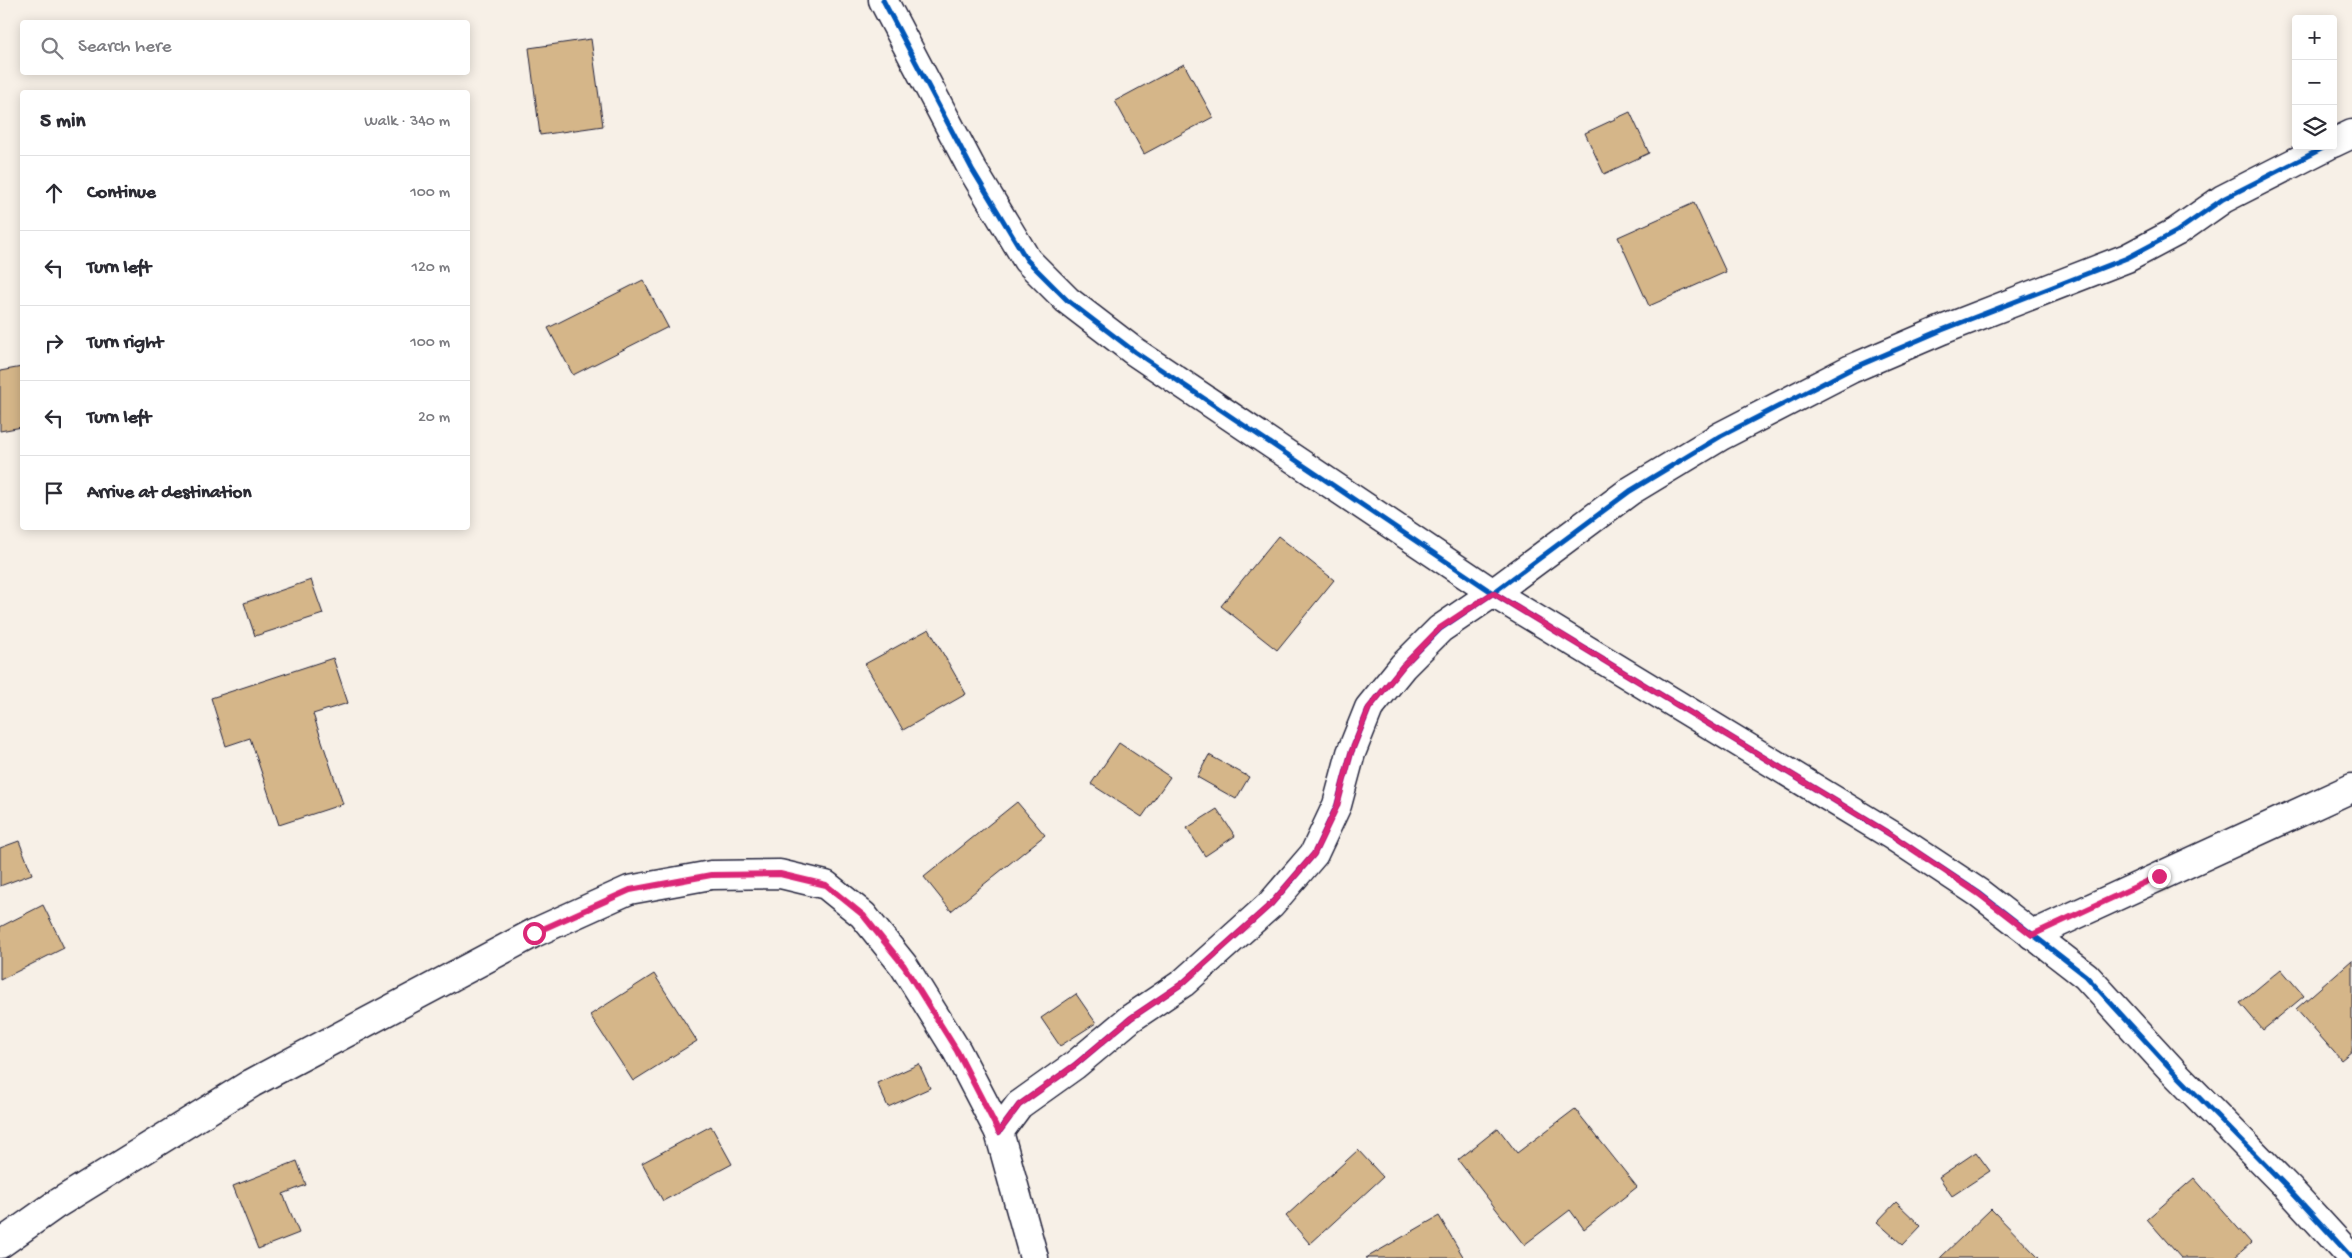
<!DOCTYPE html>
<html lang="en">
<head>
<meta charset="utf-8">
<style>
  :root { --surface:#fff; --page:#f2f2f3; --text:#2b2b33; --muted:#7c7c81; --line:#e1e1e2 }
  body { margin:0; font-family:"Gochi Hand",sans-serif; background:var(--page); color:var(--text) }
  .controls { position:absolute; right:15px; top:15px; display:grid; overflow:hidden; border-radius:5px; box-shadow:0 2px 12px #0003 }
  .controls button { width:45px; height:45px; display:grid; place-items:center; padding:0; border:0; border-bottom:1px solid var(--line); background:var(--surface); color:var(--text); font:25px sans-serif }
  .stop { position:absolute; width:15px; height:15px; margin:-11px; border:4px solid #db2777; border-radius:50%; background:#fff }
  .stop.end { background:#db2777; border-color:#fff; box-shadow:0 1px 5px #0008 }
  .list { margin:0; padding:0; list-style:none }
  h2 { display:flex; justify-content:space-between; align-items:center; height:65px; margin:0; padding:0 20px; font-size:21px }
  h2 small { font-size:16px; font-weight:400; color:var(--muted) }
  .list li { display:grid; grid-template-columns:32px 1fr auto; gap:15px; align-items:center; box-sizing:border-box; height:75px; padding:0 20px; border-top:1px solid var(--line) }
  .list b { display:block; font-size:19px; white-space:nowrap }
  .list em { font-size:16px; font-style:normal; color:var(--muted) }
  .icon { flex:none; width:28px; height:28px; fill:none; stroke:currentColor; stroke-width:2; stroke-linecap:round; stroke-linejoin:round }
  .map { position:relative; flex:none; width:2352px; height:1258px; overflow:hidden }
  .search { position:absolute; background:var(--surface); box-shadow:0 2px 12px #0003; left:20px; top:20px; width:450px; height:55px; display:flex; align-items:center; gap:12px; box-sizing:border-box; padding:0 18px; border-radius:5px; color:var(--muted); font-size:19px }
  .panel { position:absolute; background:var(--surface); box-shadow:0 2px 12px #0003; left:20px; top:90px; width:450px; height:440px; border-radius:5px }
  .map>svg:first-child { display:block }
  .building { fill:#d5b689; stroke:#22223b }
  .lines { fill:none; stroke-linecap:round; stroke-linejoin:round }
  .minor-casing { stroke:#22223b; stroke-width:31 }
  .minor { stroke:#fff; stroke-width:28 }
  .cycleway-casing { stroke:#fff; stroke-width:8 }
  .cycleway { stroke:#0057b8; stroke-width:5 }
  .route { stroke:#db2777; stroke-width:6 }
</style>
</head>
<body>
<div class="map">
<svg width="2352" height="1258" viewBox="0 0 2352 1258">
  <rect width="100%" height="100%" fill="#f7f0e7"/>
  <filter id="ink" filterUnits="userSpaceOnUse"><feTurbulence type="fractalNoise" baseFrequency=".02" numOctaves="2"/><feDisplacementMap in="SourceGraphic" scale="10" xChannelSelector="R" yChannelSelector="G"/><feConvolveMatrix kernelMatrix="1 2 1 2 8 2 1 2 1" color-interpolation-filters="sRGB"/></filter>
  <g filter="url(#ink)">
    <g class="building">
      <path d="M591,39L603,126L540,135L529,48Z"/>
      <path d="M1184,64L1213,117L1144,154L1115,101Z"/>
      <path d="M1630,112L1649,153L1604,174L1585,133Z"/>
      <path d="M1694,203L1726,272L1649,306L1618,237Z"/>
      <path d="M643,280L668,327L573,375L548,328Z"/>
      <path d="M22,367V427L0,431V371Z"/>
      <path d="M1278,536L1334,580L1277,650L1221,606Z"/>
      <path d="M311,580L323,614L255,636L244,603Z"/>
      <path d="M929,629L966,694L903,730L865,664Z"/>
      <path d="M333,658L348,703L313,714L343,804L279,825L250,738L226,746L211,698Z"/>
      <path d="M1119,743L1170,777L1142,817L1091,784Z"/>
      <path d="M1209,755L1249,777L1236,799L1197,777Z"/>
      <path d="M1017,802L1045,835L951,911L924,877Z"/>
      <path d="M1217,809L1235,836L1205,856L1187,828Z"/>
      <path d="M19,841L32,874L0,886V848Z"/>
      <path d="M43,905L64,948L0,980V927Z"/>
      <path d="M2352,960V1051L2341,1060L2296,1009Z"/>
      <path d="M2281,969L2304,996L2263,1030L2240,1003Z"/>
      <path d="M654,974L697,1041L633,1081L590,1015Z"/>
      <path d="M1076,994L1096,1023L1060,1046L1041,1018Z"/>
      <path d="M919,1064L930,1088L888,1107L877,1083Z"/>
      <path d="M1575,1109L1637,1187L1584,1229L1570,1210L1524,1245L1458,1160L1498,1128L1517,1153Z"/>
      <path d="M711,1126L732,1164L663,1201L642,1163Z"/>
      <path d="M1358,1150L1383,1177L1310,1244L1286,1216Z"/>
      <path d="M1976,1152L1990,1171L1952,1196L1939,1177Z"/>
      <path d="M297,1161L306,1185L283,1194L299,1233L258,1249L233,1186Z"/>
      <path d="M2194,1178L2251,1243L2234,1258H2181L2147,1219Z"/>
      <path d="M1896,1202L1921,1226L1903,1245L1877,1222Z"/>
      <path d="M1991,1209L2039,1258H1940Z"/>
      <path d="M1439,1216L1464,1258H1366Z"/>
    </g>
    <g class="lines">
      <g class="minor-casing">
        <g id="minor">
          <path d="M883,0L972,169L1027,260L1067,300L1135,352L1493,593L1893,836L1979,893L2086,976L2172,1070L2288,1188L2352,1258"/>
          <path d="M2333,143L2352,134"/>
          <path d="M2032,935L2352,788"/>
          <path d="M999,1132L1019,1105L1075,1065L1131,1018L1183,983L1271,904L1314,854L1337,805L1351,753L1369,708L1403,666L1440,629L1493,593L1630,491L1721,436L1851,369L1942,330L2127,258L2176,232L2223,199L2327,146"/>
          <path d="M0,1244L55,1205L252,1083L534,933L629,890L711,875L780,874L826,885L863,915L904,966L957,1051L999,1132L1034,1258"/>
        </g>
      </g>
      <use href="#minor" class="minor"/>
      <g class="cycleway-casing">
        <g id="cycleway">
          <path d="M883,0L972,169L1027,260L1067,300L1135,352L1493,593L1893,836L1979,893L2086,976L2172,1070L2288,1188L2352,1258"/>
          <path d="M999,1132L1019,1105L1075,1065L1131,1018L1183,983L1271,904L1314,854L1337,805L1351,753L1369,708L1403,666L1440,629L1493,593L1630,491L1721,436L1851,369L1942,330L2127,258L2176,232L2223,199L2327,146"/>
        </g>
      </g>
      <use href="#cycleway" class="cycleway"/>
    </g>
  </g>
  <g class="lines" filter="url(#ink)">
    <path class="route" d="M534,933L630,890L711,875L780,874L826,885L863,915L904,966L957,1051L999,1132L1019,1105L1075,1065L1131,1018L1183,983L1271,904L1314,854L1337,806L1351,753L1369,708L1403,666L1440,628L1493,593L1893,836L1979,894L2032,935L2159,876"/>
  </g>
</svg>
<div class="controls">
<button>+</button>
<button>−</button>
<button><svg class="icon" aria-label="layers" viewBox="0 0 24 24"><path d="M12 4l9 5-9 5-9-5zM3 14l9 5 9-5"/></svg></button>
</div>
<div class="stop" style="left:534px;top:933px"></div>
<div class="stop end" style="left:2159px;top:876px"></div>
<div class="search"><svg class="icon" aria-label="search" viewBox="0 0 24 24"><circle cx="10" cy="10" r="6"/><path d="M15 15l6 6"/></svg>Search here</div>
<section class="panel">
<h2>5 min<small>Walk · 340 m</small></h2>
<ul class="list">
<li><svg class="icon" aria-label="ahead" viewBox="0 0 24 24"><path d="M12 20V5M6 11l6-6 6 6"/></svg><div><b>Continue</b></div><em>100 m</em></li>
<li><svg class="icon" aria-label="left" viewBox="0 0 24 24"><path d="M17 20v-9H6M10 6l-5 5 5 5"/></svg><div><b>Turn left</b></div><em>120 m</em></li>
<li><svg class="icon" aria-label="right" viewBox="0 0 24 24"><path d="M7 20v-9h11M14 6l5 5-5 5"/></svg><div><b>Turn right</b></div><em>100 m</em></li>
<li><svg class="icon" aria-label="left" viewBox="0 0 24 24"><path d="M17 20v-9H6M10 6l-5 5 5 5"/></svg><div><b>Turn left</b></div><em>20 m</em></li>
<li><svg class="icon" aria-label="arrive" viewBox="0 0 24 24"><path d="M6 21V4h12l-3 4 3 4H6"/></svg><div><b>Arrive at destination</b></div></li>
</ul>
</section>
</div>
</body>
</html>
